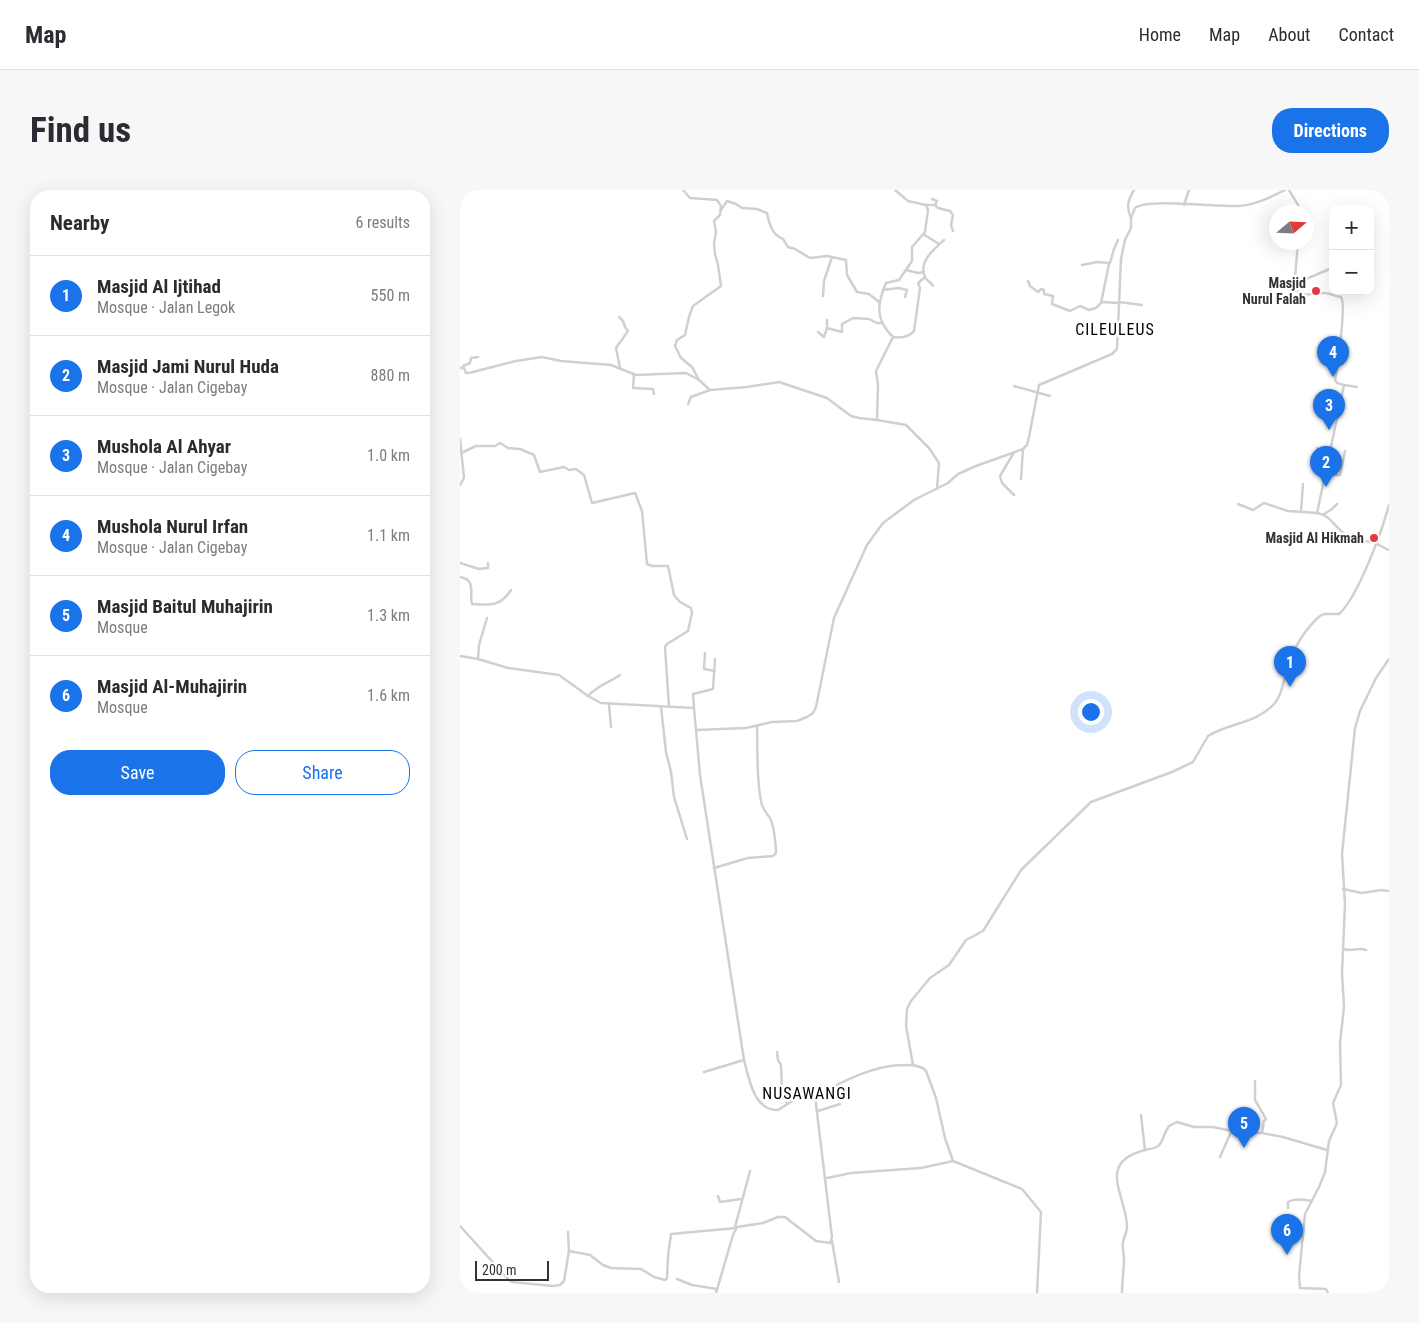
<!DOCTYPE html>
<html lang="en">
<head>
<meta charset="utf-8">
<style>
  :root { --surface:#fff; --page:#f7f7f7; --text:#2b2b33; --muted:#7c7c81; --line:#e1e1e2; --accent:#1a73e8 }
  body { margin:0; font-family:"Roboto Condensed",sans-serif; background:var(--page); color:var(--text) }
  .controls { position:absolute; right:15px; top:15px; display:grid; overflow:hidden; border-radius:10px; box-shadow:0 5px 20px #0002 }
  .controls button { width:45px; height:45px; display:grid; place-items:center; padding:0; border:0; border-bottom:1px solid var(--line); background:var(--surface); color:var(--text); font:25px sans-serif }
  .compass { position:absolute; left:809px; top:15px; width:45px; height:45px; border-radius:50%; background:var(--surface); box-shadow:0 5px 20px #0002; rotate:71deg }
  .scale { position:absolute; left:15px; bottom:12px; width:74px; box-sizing:border-box; padding-left:5px; border:2px solid #333; border-top:0; font-size:14px; line-height:18px; white-space:nowrap; color:#333; -webkit-text-stroke:4px #fff; paint-order:stroke }
  .you { position:absolute; left:630px; top:521px; width:18px; height:18px; margin:-12px; border:4px solid #fff; border-radius:50%; background:#1a73e8; box-shadow:0 0 0 8px #1a73e833 }
  .badge { display:grid; place-items:center; width:32px; height:32px; border-radius:50%; background:var(--accent); color:#fff; font-size:16px; font-weight:700 }
  .pin { position:absolute; translate:-50% -41px; filter:drop-shadow(0 1px 2px #0008) }
  .pin::after { content:''; position:absolute; top:26px; width:18px; height:15px; background:inherit; clip-path:polygon(0 0,100% 0,50% 100%) }
  .list { margin:0; padding:0; list-style:none }
  h2 { display:flex; justify-content:space-between; align-items:center; height:65px; margin:0; padding:0 20px; font-size:21px }
  h2 small { font-size:16px; font-weight:400; color:var(--muted) }
  .list li { display:grid; grid-template-columns:32px 1fr auto; gap:15px; align-items:center; box-sizing:border-box; height:80px; padding:0 20px; border-top:1px solid var(--line) }
  .list b { display:block; font-size:19px; white-space:nowrap }
  .list p { margin:0; font-size:16px; white-space:nowrap; color:var(--muted) }
  .list em { font-size:16px; font-style:normal; color:var(--muted) }
  .actions { display:flex; gap:10px; padding:15px 20px }
  .actions a { flex:1; padding:11px 0; border:1px solid var(--accent); border-radius:20px; text-align:center; font-size:18px; color:var(--accent) }
  .actions .main { background:var(--accent); color:#fff }
  .map { position:relative; flex:none; width:929px; height:1103px; overflow:hidden; border-radius:20px }
  header { display:flex; align-items:center; gap:30px; box-sizing:border-box; height:70px; padding:0 25px; background:var(--surface); border-bottom:1px solid var(--line) }
  header strong { font-size:24px }
  nav { display:flex; gap:28px; margin-inline-start:auto; font-size:18px }
  .intro { display:flex; align-items:center; justify-content:space-between; box-sizing:border-box; height:120px; padding:0 30px }
  h1 { margin:0; font-size:35px }
  .button { padding:12px 22px; border-radius:20px; background:var(--accent); color:#fff; font-size:18px; font-weight:700 }
  main { display:flex; gap:30px; padding:0 30px }
  aside { flex:1; background:var(--surface); border-radius:20px; box-shadow:0 5px 20px #0002 }
  .map>svg:first-child { display:block }
  .lines { fill:none; stroke-linecap:round; stroke-linejoin:round }
  .minor { stroke:#d0d0d0; stroke-width:2.5 }
  .poi-dot { fill:#e63946; stroke:#fff; stroke-width:2 }
  .labels { text-anchor:middle; dominant-baseline:central; stroke-width:5; stroke-linejoin:round; paint-order:stroke }
  .poi-label { font-size:14px; font-weight:bold; fill:#333; stroke:#fff; text-anchor:end }
  .quarter-label { font-size:16px; letter-spacing:1px; fill:#000; stroke:#fff }
</style>
</head>
<body>
<header>
<strong>Map</strong>
<nav><a>Home</a><a>Map</a><a>About</a><a>Contact</a></nav>
</header>
<div class="intro"><h1>Find us</h1><a class="button">Directions</a></div>
<main>
<aside>
<h2>Nearby<small>6 results</small></h2>
<ul class="list">
<li><span class="badge">1</span><div><b>Masjid Al Ijtihad</b><p>Mosque · Jalan Legok</p></div><em>550 m</em></li>
<li><span class="badge">2</span><div><b>Masjid Jami Nurul Huda</b><p>Mosque · Jalan Cigebay</p></div><em>880 m</em></li>
<li><span class="badge">3</span><div><b>Mushola Al Ahyar</b><p>Mosque · Jalan Cigebay</p></div><em>1.0 km</em></li>
<li><span class="badge">4</span><div><b>Mushola Nurul Irfan</b><p>Mosque · Jalan Cigebay</p></div><em>1.1 km</em></li>
<li><span class="badge">5</span><div><b>Masjid Baitul Muhajirin</b><p>Mosque</p></div><em>1.3 km</em></li>
<li><span class="badge">6</span><div><b>Masjid Al-Muhajirin</b><p>Mosque</p></div><em>1.6 km</em></li>
</ul>
<div class="actions"><a class="main">Save</a><a>Share</a></div>
</aside>
<div class="map">
<svg width="929" height="1103" viewBox="0 0 929 1103">
  <rect width="100%" height="100%" fill="#fff"/>
  <g class="lines">
    <g class="minor">
      <path d="M223,0L230,8L257,10L261,16L260,25L254,31L256,42L254,53L255,64L258,75L261,96L233,116L229,127L225,145L217,150L215,156L221,168L232,177L239,190"/>
      <path d="M435,0L448,11L466,15L468,20L465,42L452,57V71L439,90L426,93C417,114 415,130 433,147L416,181L418,195L417,230L446,235L469,258L479,273L477,299"/>
      <path d="M829,0L838,15L840,22"/>
      <path d="M472,9L477,11L475,15"/>
      <path d="M466,15H475L478,18L490,21L493,25L491,35L493,41"/>
      <path d="M724,15L729,0"/>
      <path d="M261,20L267,11L276,14L282,18L297,19L307,23C309,33 312,45 323,49L328,57L335,59L350,68L367,66L386,70L387,85L397,102L409,104L419,112"/>
      <path d="M671,28C666,17 668,10 674,0"/>
      <path d="M463,44L479,54"/>
      <path d="M838,52L835,88L837,101C845,108 855,102 865,103C870,103 873,106 881,107C887,115 877,176 875,190L877,193L884,195L857,323C871,325 874,337 885,344C894,350 904,350 915,353C920,355 924,358 929,360"/>
      <path d="M622,75L637,72L650,73L654,59L658,50"/>
      <path d="M446,80L458,83L464,82"/>
      <path d="M568,91L570,96L578,102L581,99L584,100V104L593,106L592,114L610,121L620,116L629,120L636,118L641,113L649,74"/>
      <path d="M473,96C471,92 467,91 465,87C458,72 474,59 484,50"/>
      <path d="M823,96L840,95L846,89L872,78"/>
      <path d="M423,100L439,98L447,100L445,107"/>
      <path d="M363,106L364,91L372,67"/>
      <path d="M642,112L659,113"/>
      <path d="M659,112L682,115"/>
      <path d="M159,127L163,131L165,137L168,141L156,158L160,178"/>
      <path d="M367,130V138"/>
      <path d="M358,142L364,147L367,138L382,142V134L393,128L409,129L417,133H422"/>
      <path d="M433,147C440,148 449,147 454,141L460,98L458,93L465,87"/>
      <path d="M3,176L10,173L11,168L18,167"/>
      <path d="M0,178H4L6,183H9L56,171L82,167L101,171L151,175L176,185L226,183L239,190L250,200L287,197L319,192L367,208L391,226L399,228L417,230"/>
      <path d="M174,184L173,198L193,199L194,204"/>
      <path d="M884,195L897,197"/>
      <path d="M554,196L590,206"/>
      <path d="M228,214L231,207L250,200"/>
      <path d="M0,249L4,288L0,295"/>
      <path d="M857,258L861,278L866,282L878,285H880L885,261"/>
      <path d="M1,263L16,256H35L40,253L48,258L60,259L74,265L80,282L104,277L109,280L116,279L124,285L132,313L175,303L182,321L187,374L192,376H208L214,405L220,412L231,418L232,423L228,441L207,454L205,457L209,517"/>
      <path d="M553,264L540,286L542,293L554,305"/>
      <path d="M561,289L563,259"/>
      <path d="M778,314L793,320L804,313L828,321L857,323"/>
      <path d="M841,321L843,294"/>
      <path d="M864,324L872,319L877,314"/>
      <path d="M0,373L19,379L28,378V373"/>
      <path d="M0,387C17,390 9,404 12,414C30,415 40,417 51,400"/>
      <path d="M245,463L244,479L255,481"/>
      <path d="M0,466L18,469L48,478L99,485L128,506L141,513L234,518L236,540"/>
      <path d="M18,469L19,455L27,428"/>
      <path d="M128,506C139,494 147,494 160,485"/>
      <path d="M149,514L151,537"/>
      <path d="M201,517L206,562L211,582L214,607L227,649"/>
      <path d="M234,518L233,504L253,499L255,469"/>
      <path d="M254,678L288,668L313,666L316,663C316,655 314,635 310,628C306,622 302,619 301,611C296,586 298,561 297,536"/>
      <path d="M883,699L902,703L921,700L929,701"/>
      <path d="M884,759C891,762 898,757 906,760"/>
      <path d="M317,862L318,870L321,875L322,901L327,914"/>
      <path d="M244,882L284,870"/>
      <path d="M795,891V910L806,929L804,931L802,943"/>
      <path d="M355,906C378,894 404,880 430,876C438,875 446,875 454,875"/>
      <path d="M358,921L380,914"/>
      <path d="M685,960C706,957 699,951 709,936L717,932L734,937H753L777,942L802,943L823,947L867,960"/>
      <path d="M760,967L771,942"/>
      <path d="M493,971L485,948L476,908L466,881L463,878L453,875L446,836L447,819L451,811L470,788L489,775L506,750L523,741L561,680L631,612L712,582L733,572L748,546C768,533 796,534 814,514C823,504 824,487 828,475C834,457 846,438 860,426L864,424H879C898,407 922,341 929,315"/>
      <path d="M367,988L391,983L461,978L493,971L562,999L581,1022L577,1103"/>
      <path d="M258,1006L260,1012L281,1009"/>
      <path d="M828,1018V1012C836,1008 844,1010 852,1011"/>
      <path d="M0,1036L49,1090L52,1092L93,1096L100,1095L104,1091L109,1061L130,1065L143,1075L151,1078L181,1079L194,1087L205,1090L207,1088L208,1066L211,1044L276,1038"/>
      <path d="M275,1037L290,981"/>
      <path d="M108,1042L109,1061"/>
      <path d="M372,1051L379,1092"/>
      <path d="M217,1089L232,1095L257,1099"/>
      <path d="M256,1103L273,1045L277,1037L303,1033L318,1027H325L356,1051L370,1053L372,1047L355,906L353,902C340,905 329,913 318,920C294,921 289,889 284,870L240,585L236,540L286,538L312,532L337,531L347,527L353,523L356,517L374,428L407,355L423,333L454,310L488,293L498,284L516,276L563,259L567,255L569,247L579,195L652,164L657,159L661,69L665,50L671,38V28L675,18C688,8 757,17 777,16C793,16 811,7 825,0"/>
      <path d="M662,1103C662,1091 664,1080 664,1068C664,1063 662,1058 663,1052C664,1047 667,1042 667,1037C667,1006 635,973 685,960L681,925"/>
      <path d="M868,1103L866,1099L840,1098L839,1086L845,1024L859,997L865,982L869,951L877,933L873,913L881,895L880,853L884,817L882,783L885,714L882,664L895,538L900,521L916,488L929,469"/>
    </g>
  </g>
  <g class="poi-dot">
    <circle cx="856" cy="101" r="5"/>
    <circle cx="914" cy="348" r="5"/>
  </g>
  <g class="labels">
    <g class="poi-label">
      <text x="846" y="93">Masjid<tspan x="846" dy="16">Nurul Falah</tspan></text>
      <text x="904" y="348">Masjid Al Hikmah</text>
    </g>
    <g class="quarter-label">
      <text x="655" y="139">CILEULEUS</text>
      <text x="347" y="903">NUSAWANGI</text>
    </g>
  </g>
</svg>
<div class="controls">
<button>+</button>
<button>−</button>
</div>
<svg class="compass" viewBox="-18 -18 36 36"><path d="M0-13l5 13h-10z" fill="#e53935"/><path d="M0 13l5-13h-10z" fill="#7c7c81"/></svg>
<div class="scale">200 m</div>
<div class="you"></div>
<div class="pin badge" style="left:830px;top:497px">1</div>
<div class="pin badge" style="left:866px;top:297px">2</div>
<div class="pin badge" style="left:869px;top:240px">3</div>
<div class="pin badge" style="left:873px;top:187px">4</div>
<div class="pin badge" style="left:784px;top:958px">5</div>
<div class="pin badge" style="left:827px;top:1065px">6</div>
</div>
</main>
</body>
</html>
